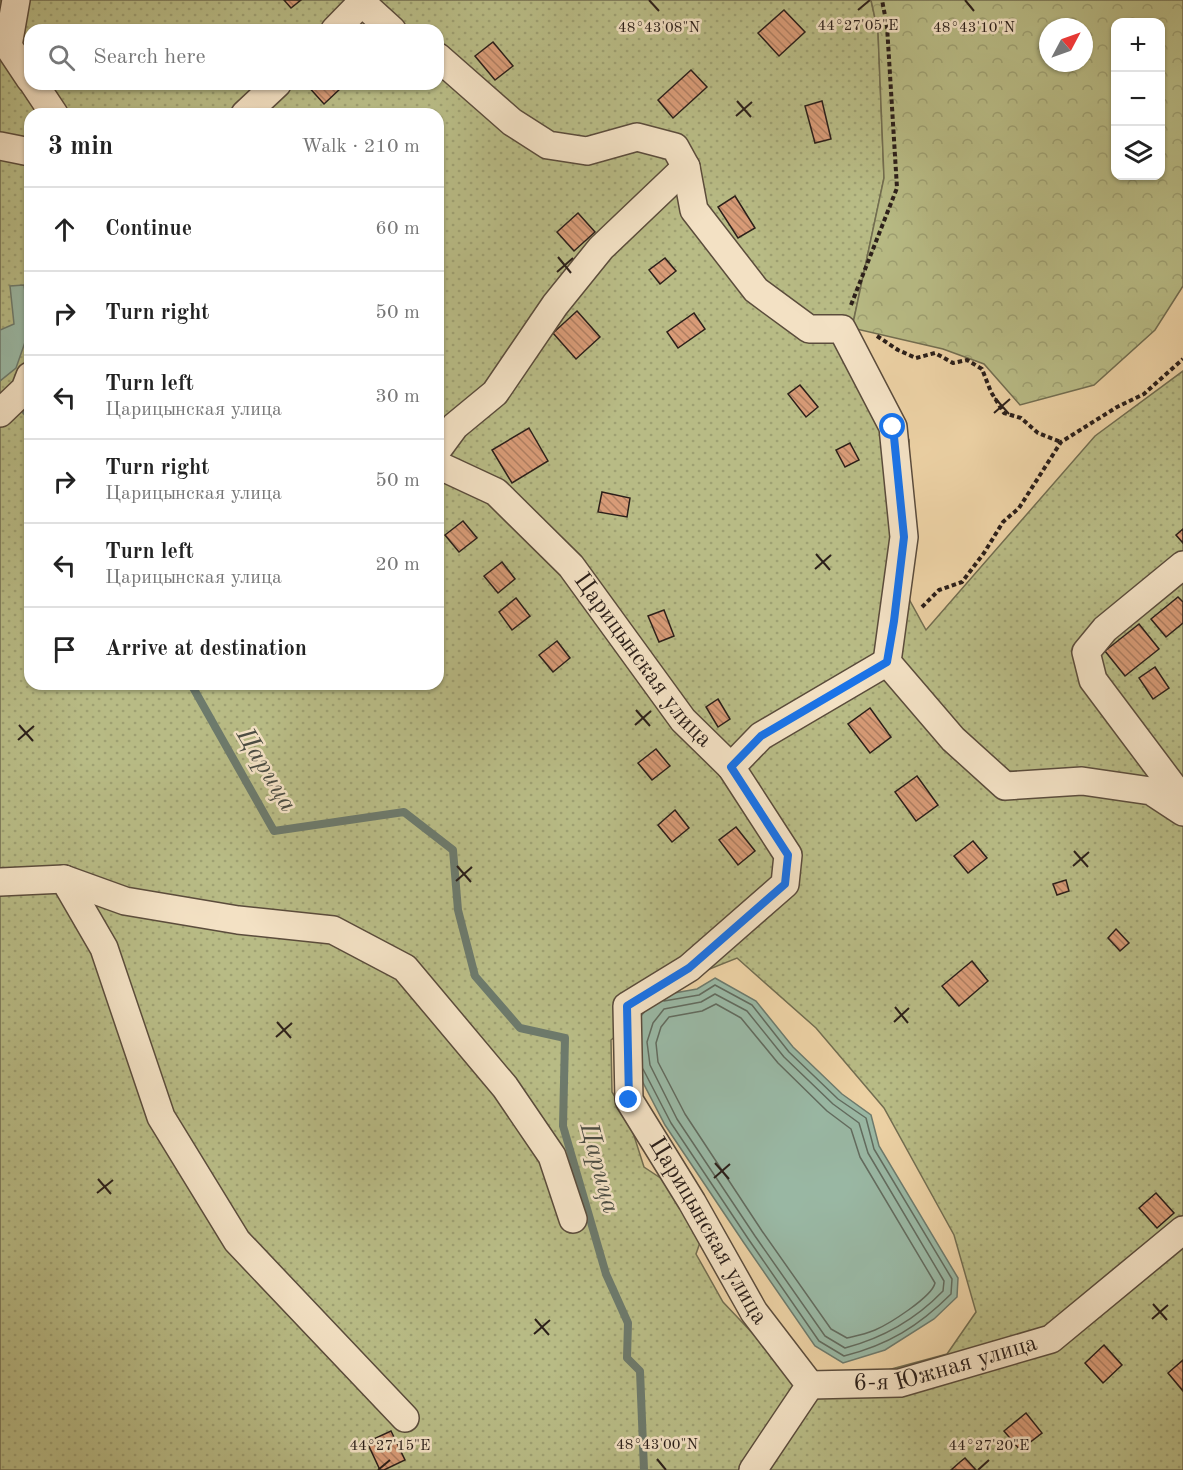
<!DOCTYPE html>
<html lang="en">
<head>
<meta charset="utf-8">
<style>
  :root { --surface:#fff; --page:#f6f6f6; --text:#222; --muted:#767676; --line:#e0e0e0 }
  body { margin:0; font-family:"Old Standard TT",serif; background:var(--page); color:var(--text) }
  .controls { position:absolute; right:18px; top:18px; display:grid; overflow:hidden; border-radius:12px; box-shadow:0 2px 4px #0004 }
  .controls button { width:54px; height:54px; display:grid; place-items:center; padding:0; border:0; border-bottom:2px solid var(--line); background:var(--surface); color:var(--text); font:30px sans-serif }
  .compass { position:absolute; left:1039px; top:18px; width:54px; height:54px; border-radius:50%; background:var(--surface); box-shadow:0 2px 4px #0004; rotate:49deg }
  .stop { position:absolute; width:18px; height:18px; margin:-14px; border:4px solid #1a73e8; border-radius:50%; background:#fff }
  .stop.end { background:#1a73e8; border-color:#fff; box-shadow:0 2px 6px #0008 }
  .list { margin:0; padding:0; list-style:none }
  h2 { display:flex; justify-content:space-between; align-items:center; height:78px; margin:0; padding:0 24px; font-size:26px }
  h2 small { font-size:20px; font-weight:400; color:var(--muted) }
  .list li { display:grid; grid-template-columns:39px 1fr auto; gap:18px; align-items:center; box-sizing:border-box; height:84px; padding:0 24px; border-top:2px solid var(--line) }
  .list b { display:block; font-size:22px; white-space:nowrap }
  .list p { margin:0; font-size:20px; white-space:nowrap; color:var(--muted) }
  .list em { font-size:20px; font-style:normal; color:var(--muted) }
  .icon { flex:none; width:33px; height:33px; fill:none; stroke:currentColor; stroke-width:2; stroke-linecap:round; stroke-linejoin:round }
  .map { position:relative; flex:none; width:1183px; height:1470px; overflow:hidden }
  .search { position:absolute; background:var(--surface); box-shadow:0 2px 4px #0004; left:24px; top:24px; width:420px; height:66px; display:flex; align-items:center; gap:15px; box-sizing:border-box; padding:0 21px; border-radius:18px; color:var(--muted); font-size:22px }
  .panel { position:absolute; background:var(--surface); box-shadow:0 2px 4px #0004; left:24px; top:108px; width:420px; height:582px; border-radius:18px }
  .map>svg:first-child { display:block }
  .grass { fill:url(#grass-dots); stroke:#726d50; stroke-width:1.5; fill-rule:evenodd }
  .forest { fill:url(#forest-crowns); stroke:#726d50; stroke-width:1.5; fill-rule:evenodd }
  .water { fill:#99b7a3; stroke:#6d7a6c; stroke-width:1.5 }
  .lines { fill:none; stroke-linecap:round; stroke-linejoin:round }
  .shore { stroke:#626b5e; stroke-width:1.5 }
  .stream { stroke:#6d7a6c; stroke-width:8 }
  .building { fill:url(#building-back-hatch); stroke:#2b1f1a; stroke-width:1.5 }
  .minor-casing { stroke:#5b4c3c; stroke-width:30 }
  .path { stroke:#2b1f1a; stroke-width:4; stroke-dasharray:4.5 3; stroke-linecap:butt }
  .minor { stroke:#f3e1c4; stroke-width:27 }
  .route { stroke:#1a73e8; stroke-width:8 }
  .ticks { fill:none; stroke:#2b1f1a; stroke-width:2 }
  .labels { text-anchor:middle; dominant-baseline:central; stroke-width:5; stroke-linejoin:round; paint-order:stroke }
  .street-label { font-size:24px; fill:#2b1f1a; stroke:#f3e1c4 }
  .water-label { font-size:26px; font-style:italic; fill:#4c4d43; stroke:#f3e1c4 }
  .ticks-label { font-size:15px; text-anchor:middle; fill:#2b1f1a; stroke:#f3e1c4; stroke-width:5; stroke-linejoin:round; paint-order:stroke }
</style>
</head>
<body>
<div class="map">
<svg width="1183" height="1470" viewBox="0 0 1183 1470">
  <defs>
    <pattern id="grass-dots" width="8" height="8" patternUnits="userSpaceOnUse" patternTransform="scale(1.5)"><rect width="8" height="8" fill="#b8bb85"/><path d="M2 2h.1M6 6h.1" fill="none" stroke="#9ea072" stroke-width="1.8" stroke-linecap="round"/></pattern>
    <pattern id="forest-crowns" width="20" height="18" patternUnits="userSpaceOnUse" patternTransform="scale(1.5)"><rect width="20" height="18" fill="#b8bb85"/><path d="M2 6a3 3 0 1 1 6 0M12 15a3 3 0 1 1 6 0" fill="none" stroke="#9ea072"/></pattern>
    <pattern id="building-back-hatch" width="6" height="6" patternUnits="userSpaceOnUse" patternTransform="scale(1.5)"><rect width="6" height="6" fill="#d89b77"/><path d="M-1 5l2 2M0 0l6 6M5-1l2 2" fill="none" stroke="#af7e61"/></pattern>
  </defs>
  <rect width="100%" height="100%" fill="#ecd1a4"/>
  <filter id="stains"><feTurbulence type="fractalNoise" baseFrequency=".00333" numOctaves="4"/><feColorMatrix values="0 0 0 0 .2 0 0 0 0 .09 0 0 0 0 .02 0 0 0 .5 -.17"/></filter>
  <radialGradient id="worn" r=".72"><stop offset=".6" stop-color="#630" stop-opacity="0"/><stop offset="1" stop-color="#630" stop-opacity=".3"/></radialGradient>
  <path class="grass" d="M0,0H871L878,32L884,178L852,328L909,440V599L926,630L1095,436L1183,371V1470H0ZM30,30H438V84H30ZM30,114H438V684H30ZM737,958L816,1028L884,1108L954,1235L976,1312L947,1354L799,1394L791,1368L757,1338L723,1302L696,1254L703,1234L668,1183L644,1167L629,1120L612,1092L611,1040L687,978Z"/>
  <path class="forest" d="M871,0H1183V286L1155,330L1094,385L1020,405L984,364L943,349L852,328L884,178L878,32ZM1116,22H1160V176H1116ZM1048,27H1084V63H1048Z"/>
  <g class="water">
    <path d="M24,285L30,328L16,368L0,381V330L14,324L10,286Z"/>
    <path d="M715,978L756,1001L793,1047L842,1094L871,1115L879,1146L958,1278L957,1297L934,1319L885,1350L843,1363L815,1346L744,1243L665,1125L636,1069L641,1016L657,996L697,989Z"/>
  </g>
  <g class="lines">
    <g class="shore">
      <path d="M715,994L747,1011L784,1057L833,1104L859,1123L868,1153L944,1281L943,1291C916,1319 883,1338 845,1348L825,1336L755,1236L677,1119L650,1065L647,1042L653,1023L664,1009L701,1002Z"/>
      <path d="M716,1004L741,1018L778,1063L827,1111L851,1129L860,1157L935,1283C932,1297 889,1324 875,1330C866,1334 856,1336 847,1338L831,1329L762,1231L685,1114L658,1062L656,1043L661,1027L669,1017L702,1011Z"/>
      <path d="M643,1069L671,1123L749,1240L819,1341L844,1356C888,1345 919,1326 951,1294L952,1279L874,1149L866,1118L838,1099L789,1052L752,1005L715,985L699,995L664,1001"/>
    </g>
    <g class="stream">
      <path d="M20,405L30,416"/>
      <path d="M191,684L274,831L404,812L453,850L458,910L475,976L520,1028L565,1038L563,1126L606,1274L628,1323L627,1358L640,1371L644,1470"/>
    </g>
  </g>
  <g class="building">
    <path d="M284,0H301L291,8Z"/>
    <path d="M784,10L805,32L779,56L758,33Z"/>
    <path d="M493,42L513,66L495,80L475,56Z"/>
    <path d="M691,70L707,87L673,118L658,100Z"/>
    <path d="M306,84H338L341,88L324,104Z"/>
    <path d="M822,101L831,139L815,143L805,106Z"/>
    <path d="M735,196L755,228L738,238L718,207Z"/>
    <path d="M578,213L595,232L574,251L557,232Z"/>
    <path d="M665,258L676,271L660,284L649,270Z"/>
    <path d="M577,311L600,337L576,359L553,333Z"/>
    <path d="M694,313L705,329L678,348L667,332Z"/>
    <path d="M800,385L818,407L806,417L788,394Z"/>
    <path d="M529,428L548,461L512,483L492,450Z"/>
    <path d="M850,443L859,460L845,467L836,450Z"/>
    <path d="M602,492L630,498L627,517L598,512Z"/>
    <path d="M463,521L477,538L459,552L445,535Z"/>
    <path d="M1183,529V543L1176,535Z"/>
    <path d="M502,562L515,579L498,593L484,576Z"/>
    <path d="M1178,597L1183,602V623L1166,637L1151,619Z"/>
    <path d="M516,598L530,616L512,630L499,612Z"/>
    <path d="M664,610L674,636L659,642L648,616Z"/>
    <path d="M1139,624L1159,649L1125,676L1105,651Z"/>
    <path d="M557,641L570,658L553,672L539,655Z"/>
    <path d="M1155,667L1169,688L1153,699L1139,678Z"/>
    <path d="M718,699L730,719L718,727L706,707Z"/>
    <path d="M870,708L891,737L870,753L848,724Z"/>
    <path d="M656,749L670,766L652,780L638,763Z"/>
    <path d="M917,776L938,805L916,821L895,792Z"/>
    <path d="M675,810L689,828L672,842L658,825Z"/>
    <path d="M736,827L755,851L738,865L719,840Z"/>
    <path d="M973,841L987,858L968,873L954,856Z"/>
    <path d="M1066,880L1069,891L1057,895L1053,884Z"/>
    <path d="M1116,929L1129,943L1120,951L1108,938Z"/>
    <path d="M972,961L988,981L959,1006L942,986Z"/>
    <path d="M1156,1193L1174,1213L1157,1228L1139,1208Z"/>
    <path d="M1104,1345L1122,1365L1103,1383L1085,1363Z"/>
    <path d="M1183,1360V1391L1168,1373Z"/>
    <path d="M1026,1413L1042,1433L1020,1450L1004,1431Z"/>
    <path d="M391,1431L405,1460L384,1470H380L367,1442Z"/>
    <path d="M965,1458L976,1470H951L960,1462Z"/>
  </g>
  <g class="lines">
    <g class="minor-casing">
      <g id="minor">
        <path d="M16,0L8,46L30,79"/>
        <path d="M359,0L392,30"/>
        <path d="M335,30L364,0"/>
        <path d="M438,57L512,122L548,145L587,151L637,137L675,147L686,167L694,210L756,290L809,329H842L893,427L904,537L887,662L953,739L1005,786L1082,781L1151,791L1183,812"/>
        <path d="M34,84L54,114"/>
        <path d="M245,114L277,84"/>
        <path d="M0,146L30,152"/>
        <path d="M0,413L25,389L30,376"/>
        <path d="M438,449L455,426L495,393L555,305L601,248L686,167"/>
        <path id="s1" d="M438,465L496,492L571,566L683,720L731,767L788,855L785,884L689,968L627,1006L629,1100L692,1202L754,1312L810,1385L753,1470"/>
        <path d="M1183,565L1105,629L1086,652L1093,680L1183,800"/>
        <path d="M731,767L761,736L887,662"/>
        <path d="M64,879L104,948L161,1117L237,1241L405,1418"/>
        <path d="M0,882L64,879L125,901L238,920L333,930L405,968L505,1087L552,1156L573,1219"/>
        <path id="s2" d="M810,1385L900,1383L1051,1339L1183,1230"/>
      </g>
    </g>
    <g class="path">
      <path d="M851,305L897,188L887,26L882,0"/>
      <path d="M877,336L898,350L916,358L935,353L953,363L967,360L982,369L991,392L1004,413L1021,418L1038,433L1061,442"/>
      <path d="M922,607L939,590L962,582L984,553L1003,522L1019,508L1061,442L1117,407L1144,394L1183,359"/>
    </g>
    <use href="#minor" class="minor"/>
  </g>
  <g class="lines">
    <path class="route" d="M629,1100L627,1006L689,968L785,884L788,855L731,767L761,736L887,662L894,621L904,537L893,427"/>
  </g>
  <path class="ticks" d="M649,0L659,11M965,0L974,11M858,10L870,0M737,101L751,117M736,116L752,102M558,257L571,273M557,272L573,258M995,398L1009,414M994,413L1010,399M816,554L830,570M815,569L831,555M636,710L650,726M19,725L33,741M635,725L651,711M18,740L34,726M1074,851L1088,867M457,866L471,882M1073,866L1089,852M456,881L472,867M895,1007L908,1023M277,1022L291,1038M894,1022L909,1008M276,1037L292,1023M715,1163L729,1179M714,1178L730,1164M98,1179L111,1194M97,1193L113,1180M1153,1304L1167,1320M535,1319L549,1335M1152,1319L1168,1305M534,1334L550,1320M657,1459L666,1470M378,1470L390,1460M978,1470L989,1460"/>
  <g class="labels">
    <g class="street-label">
      <text stroke="none"><textPath href="#s1" startOffset="288">Царицынская улица</textPath></text>
      <text stroke="none"><textPath href="#s1" startOffset="1008">Царицынская улица</textPath></text>
      <text stroke="none"><textPath href="#s2" startOffset="138">6-я Южная улица</textPath></text>
    </g>
    <g class="water-label">
      <text transform="translate(266 770) rotate(59)">Царица</text>
      <text transform="translate(599 1168) rotate(75)">Царица</text>
    </g>
  </g>
  <g class="ticks-label">
    <text x="858" y="30">44°27'05"E</text>
    <text x="974" y="32">48°43'10"N</text>
    <text x="659" y="32">48°43'08"N</text>
    <text x="657" y="1449">48°43'00"N</text>
    <text x="390" y="1450">44°27'15"E</text>
    <text x="989" y="1450">44°27'20"E</text>
  </g>
  <rect width="100%" height="100%" filter="url(#stains)"/>
  <rect width="100%" height="100%" fill="url(#worn)"/>
</svg>
<div class="controls">
<button>+</button>
<button>−</button>
<button><svg class="icon" aria-label="layers" viewBox="0 0 24 24"><path d="M12 4l9 5-9 5-9-5zM3 14l9 5 9-5"/></svg></button>
</div>
<svg class="compass" viewBox="-18 -18 36 36"><path d="M0-13l5 13h-10z" fill="#e53935"/><path d="M0 13l5-13h-10z" fill="#767676"/></svg>
<div class="stop" style="left:893px;top:427px"></div>
<div class="stop end" style="left:629px;top:1100px"></div>
<div class="search"><svg class="icon" aria-label="search" viewBox="0 0 24 24"><circle cx="10" cy="10" r="6"/><path d="M15 15l6 6"/></svg>Search here</div>
<section class="panel">
<h2>3 min<small>Walk · 210 m</small></h2>
<ul class="list">
<li><svg class="icon" aria-label="ahead" viewBox="0 0 24 24"><path d="M12 20V5M6 11l6-6 6 6"/></svg><div><b>Continue</b></div><em>60 m</em></li>
<li><svg class="icon" aria-label="right" viewBox="0 0 24 24"><path d="M7 20v-9h11M14 6l5 5-5 5"/></svg><div><b>Turn right</b></div><em>50 m</em></li>
<li><svg class="icon" aria-label="left" viewBox="0 0 24 24"><path d="M17 20v-9H6M10 6l-5 5 5 5"/></svg><div><b>Turn left</b><p>Царицынская улица</p></div><em>30 m</em></li>
<li><svg class="icon" aria-label="right" viewBox="0 0 24 24"><path d="M7 20v-9h11M14 6l5 5-5 5"/></svg><div><b>Turn right</b><p>Царицынская улица</p></div><em>50 m</em></li>
<li><svg class="icon" aria-label="left" viewBox="0 0 24 24"><path d="M17 20v-9H6M10 6l-5 5 5 5"/></svg><div><b>Turn left</b><p>Царицынская улица</p></div><em>20 m</em></li>
<li><svg class="icon" aria-label="arrive" viewBox="0 0 24 24"><path d="M6 21V4h12l-3 4 3 4H6"/></svg><div><b>Arrive at destination</b></div></li>
</ul>
</section>
</div>
</body>
</html>
